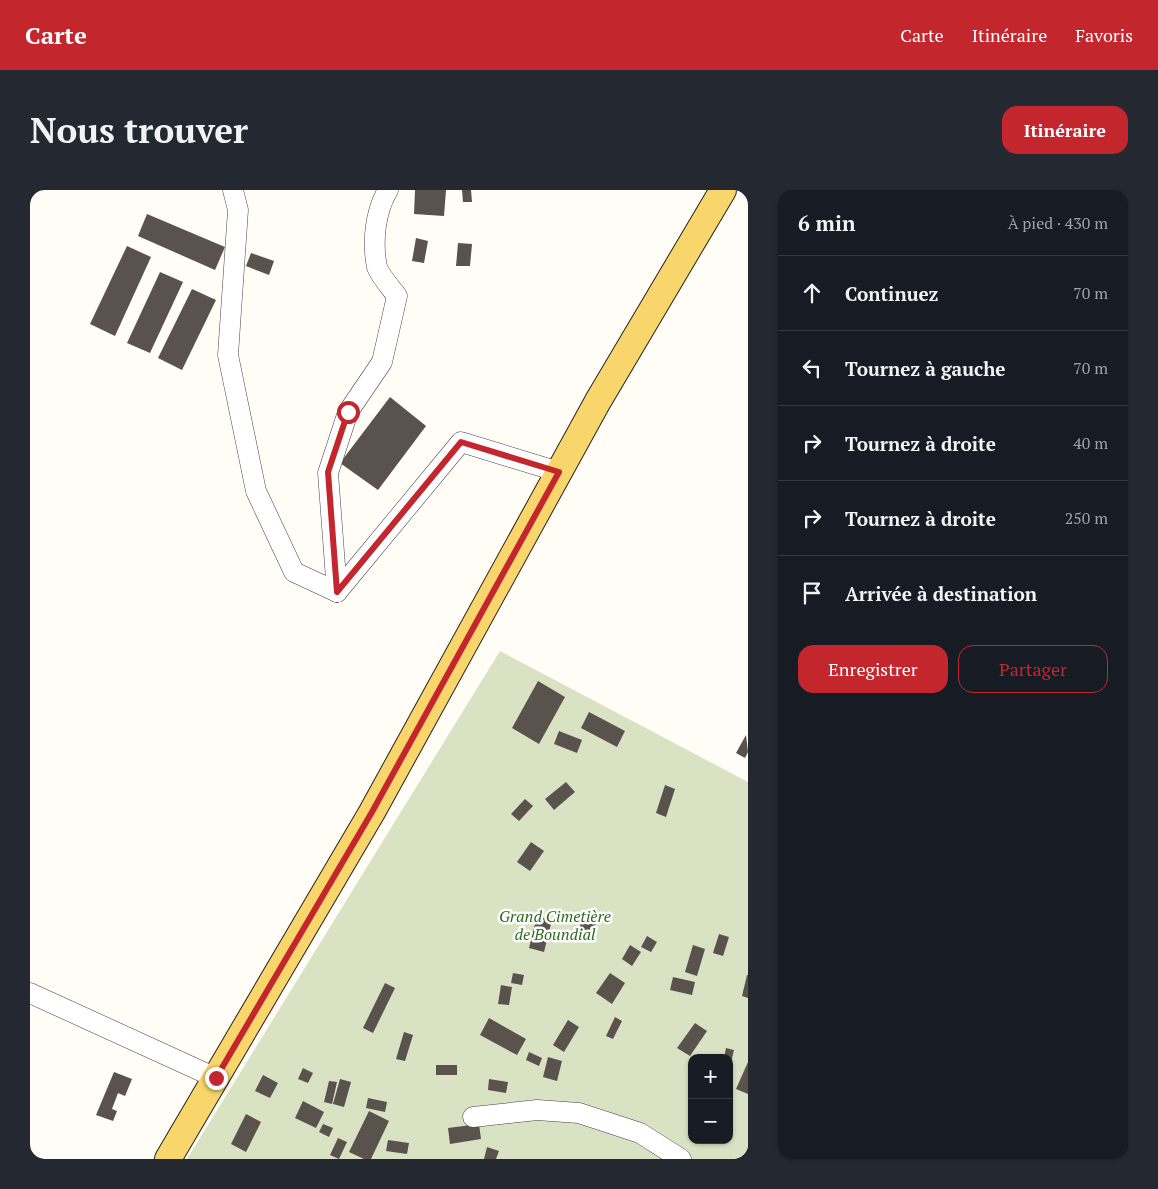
<!DOCTYPE html>
<html lang="fr">
<head>
<meta charset="utf-8">
<style>
  :root { --surface:#171b24; --page:#242831; --text:#f1f3f6; --muted:#9ea1a6; --line:#363941; --accent:#c4262e }
  body { margin:0; font-family:"PT Serif",serif; background:var(--page); color:var(--text) }
  .controls { position:absolute; right:15px; bottom:15px; display:grid; overflow:hidden; border-radius:10px; box-shadow:0 1px 4px #0004 }
  .controls button { width:45px; height:45px; display:grid; place-items:center; padding:0; border:0; border-bottom:1px solid var(--line); background:var(--surface); color:var(--text); font:25px sans-serif }
  .stop { position:absolute; width:15px; height:15px; margin:-11px; border:4px solid #c4262e; border-radius:50%; background:#fff }
  .stop.end { background:#c4262e; border-color:#fff; box-shadow:0 1px 5px #0008 }
  .list { margin:0; padding:0; list-style:none }
  h2 { display:flex; justify-content:space-between; align-items:center; height:65px; margin:0; padding:0 20px; font-size:21px }
  h2 small { font-size:16px; font-weight:400; color:var(--muted) }
  .list li { display:grid; grid-template-columns:32px 1fr auto; gap:15px; align-items:center; box-sizing:border-box; height:75px; padding:0 20px; border-top:1px solid var(--line) }
  .list b { display:block; font-size:19px; white-space:nowrap }
  .list em { font-size:16px; font-style:normal; color:var(--muted) }
  .actions { display:flex; gap:10px; padding:15px 20px }
  .actions a { flex:1; padding:11px 0; border:1px solid var(--accent); border-radius:15px; text-align:center; font-size:18px; color:var(--accent) }
  .actions .main { background:var(--accent); color:#fff }
  .icon { flex:none; width:28px; height:28px; fill:none; stroke:currentColor; stroke-width:2; stroke-linecap:round; stroke-linejoin:round }
  .map { position:relative; flex:none; width:718px; height:969px; overflow:hidden; border-radius:15px }
  header { display:flex; align-items:center; gap:30px; box-sizing:border-box; height:70px; padding:0 25px; background:var(--accent); color:#fff }
  header strong { font-size:24px }
  nav { display:flex; gap:28px; margin-inline-start:auto; font-size:18px }
  .intro { display:flex; align-items:center; justify-content:space-between; box-sizing:border-box; height:120px; padding:0 30px }
  h1 { margin:0; font-size:35px }
  .button { padding:12px 22px; border-radius:15px; background:var(--accent); color:#fff; font-size:18px; font-weight:700 }
  main { display:flex; gap:30px; padding:0 30px }
  aside { flex:1; background:var(--surface); border-radius:15px; box-shadow:0 1px 4px #0004 }
  .map>svg:first-child { display:block }
  .cemetery { fill:#d9e3c4; fill-rule:evenodd }
  .building { fill:#5a524d }
  .lines { fill:none; stroke-linecap:round; stroke-linejoin:round }
  .minor-casing { stroke:#444; stroke-width:21 }
  .major-casing { stroke:#222; stroke-width:28 }
  .minor { stroke:#fff; stroke-width:20 }
  .major { stroke:#f9d66b; stroke-width:26 }
  .route { stroke:#c4262e; stroke-width:6 }
  .labels { text-anchor:middle; dominant-baseline:central; stroke-width:5; stroke-linejoin:round; paint-order:stroke }
  .park-label { font-size:16px; font-style:italic; fill:#2f6b1f; stroke:#fff }
</style>
</head>
<body>
<header>
<strong>Carte</strong>
<nav><a>Carte</a><a>Itinéraire</a><a>Favoris</a></nav>
</header>
<div class="intro"><h1>Nous trouver</h1><a class="button">Itinéraire</a></div>
<main>
<div class="map">
<svg width="718" height="969" viewBox="0 0 718 969">
  <rect width="100%" height="100%" fill="#fffdf5"/>
  <path class="cemetery" d="M470,461L718,592V969H157ZM662,868H699V950H662Z"/>
  <g class="building">
    <path d="M385,0H416L414,26L384,24Z"/>
    <path d="M432,0H441L442,12H433Z"/>
    <path d="M117,24L195,57L185,80L108,46Z"/>
    <path d="M386,48L398,51L394,73L382,71Z"/>
    <path d="M428,53L442,54L440,76H426Z"/>
    <path d="M97,56L121,67L85,146L60,134Z"/>
    <path d="M221,63L244,71L239,85L216,76Z"/>
    <path d="M130,82L153,92L120,163L97,153Z"/>
    <path d="M162,99L186,110L152,180L128,168Z"/>
    <path d="M360,207L396,236L348,300L310,273Z"/>
    <path d="M508,491L535,507L509,554L482,538Z"/>
    <path d="M559,522L595,541L587,557L551,538Z"/>
    <path d="M529,541L552,550L547,563L524,554Z"/>
    <path d="M716,545L718,562L715,568L706,563Z"/>
    <path d="M536,592L545,602L524,620L515,609Z"/>
    <path d="M635,595L645,599L636,627L626,623Z"/>
    <path d="M495,609L503,616L489,631L481,624Z"/>
    <path d="M501,652L514,661L500,681L487,672Z"/>
    <path d="M553,725L567,729L562,749L548,745Z"/>
    <path d="M507,726L522,730L514,762L499,758Z"/>
    <path d="M689,744L699,747L693,766L683,763Z"/>
    <path d="M617,746L627,752L621,762L611,757Z"/>
    <path d="M600,755L611,762L602,776L592,769Z"/>
    <path d="M663,755L675,759L667,786L655,782Z"/>
    <path d="M483,783L494,785L492,795L481,793Z"/>
    <path d="M580,783L595,793L582,814L566,803Z"/>
    <path d="M717,785H718V808L712,806Z"/>
    <path d="M643,787L665,792L662,805L640,800Z"/>
    <path d="M355,793L365,798L343,843L333,838Z"/>
    <path d="M471,795L482,797L479,815L468,814Z"/>
    <path d="M585,827L592,831L583,849L576,846Z"/>
    <path d="M459,828L496,849L487,865L450,845Z"/>
    <path d="M538,830L549,837L534,862L523,855Z"/>
    <path d="M665,833L677,841L660,866L647,858Z"/>
    <path d="M374,842L383,845L375,871L366,869Z"/>
    <path d="M696,858L704,860L700,877L699,868H694Z"/>
    <path d="M499,862L512,868L509,876L496,870Z"/>
    <path d="M518,867L532,871L527,891L513,887Z"/>
    <path d="M718,872V904L706,899Z"/>
    <rect x="406" y="875" width="21" height="10"/>
    <path d="M273,878L283,883L278,893L268,889Z"/>
    <path d="M84,882L102,889L95,906L88,903L82,919L87,921L83,931L66,925Z"/>
    <path d="M233,885L248,893L240,908L225,901Z"/>
    <path d="M310,889L321,892L314,917L303,914Z"/>
    <path d="M459,889L478,892L476,903L458,900Z"/>
    <path d="M299,891L307,892L302,914L294,912Z"/>
    <path d="M338,908L357,912L355,922L336,918Z"/>
    <path d="M273,911L294,922L286,938L265,928Z"/>
    <path d="M339,921L359,931L341,969H334L319,962Z"/>
    <path d="M216,924L231,932L216,962L201,954Z"/>
    <path d="M293,934L303,938L299,947L289,942Z"/>
    <path d="M449,934L451,949L420,954L418,938Z"/>
    <path d="M308,948L317,952L309,969L300,965Z"/>
    <path d="M358,950L379,953L377,964L356,961Z"/>
    <path d="M457,957L469,961L466,969H454Z"/>
  </g>
  <g class="lines">
    <g class="minor-casing">
      <g id="minor">
        <path d="M203,0L208,20L198,165L226,301L264,382L307,402"/>
        <path d="M307,402L298,283L318,222L352,172L367,106C361,98 350,86 347,77C342,52 345,22 358,0"/>
        <path d="M307,402L431,252L529,282"/>
        <path d="M0,803L186,888"/>
        <path d="M443,927L507,920L549,923L610,943L651,969"/>
      </g>
    </g>
    <g class="major-casing">
      <path id="major" d="M138,969L342,622L568,211L693,0"/>
    </g>
    <use href="#minor" class="minor"/>
    <use href="#major" class="major"/>
  </g>
  <g class="lines">
    <path class="route" d="M186,888L342,622L529,282L431,252L307,402L298,282L318,222"/>
  </g>
  <g class="labels">
    <g class="park-label">
      <text x="525" y="726">Grand Cimetière<tspan x="525" dy="18">de Boundial</tspan></text>
    </g>
  </g>
</svg>
<div class="controls">
<button>+</button>
<button>−</button>
</div>
<div class="stop" style="left:318px;top:222px"></div>
<div class="stop end" style="left:186px;top:888px"></div>
</div>
<aside>
<h2>6 min<small>À pied · 430 m</small></h2>
<ul class="list">
<li><svg class="icon" aria-label="ahead" viewBox="0 0 24 24"><path d="M12 20V5M6 11l6-6 6 6"/></svg><div><b>Continuez</b></div><em>70 m</em></li>
<li><svg class="icon" aria-label="left" viewBox="0 0 24 24"><path d="M17 20v-9H6M10 6l-5 5 5 5"/></svg><div><b>Tournez à gauche</b></div><em>70 m</em></li>
<li><svg class="icon" aria-label="right" viewBox="0 0 24 24"><path d="M7 20v-9h11M14 6l5 5-5 5"/></svg><div><b>Tournez à droite</b></div><em>40 m</em></li>
<li><svg class="icon" aria-label="right" viewBox="0 0 24 24"><path d="M7 20v-9h11M14 6l5 5-5 5"/></svg><div><b>Tournez à droite</b></div><em>250 m</em></li>
<li><svg class="icon" aria-label="arrive" viewBox="0 0 24 24"><path d="M6 21V4h12l-3 4 3 4H6"/></svg><div><b>Arrivée à destination</b></div></li>
</ul>
<div class="actions"><a class="main">Enregistrer</a><a>Partager</a></div>
</aside>
</main>
</body>
</html>
